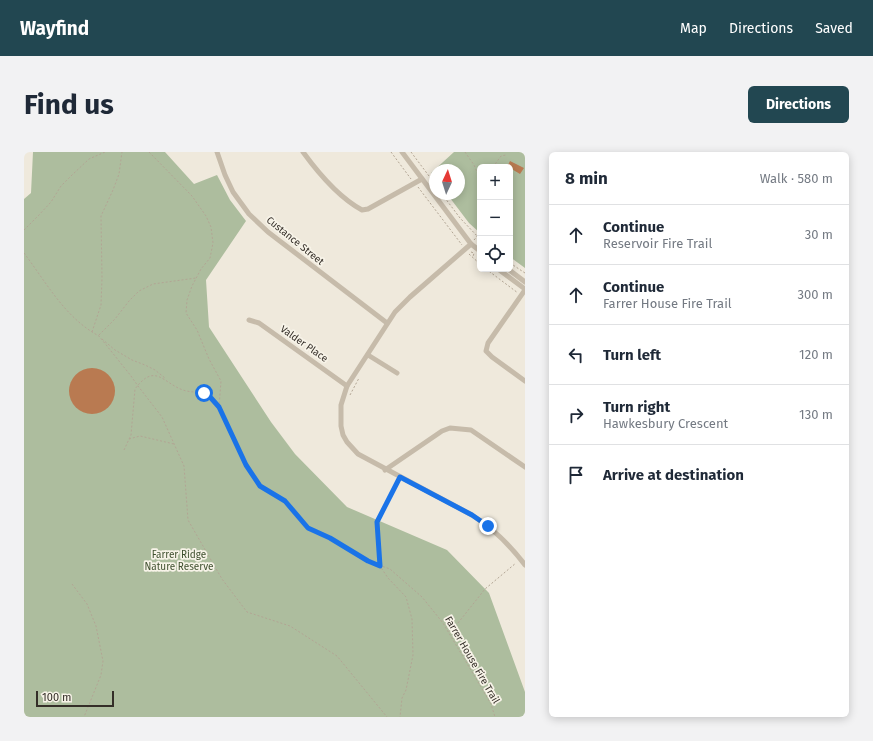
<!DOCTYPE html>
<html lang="en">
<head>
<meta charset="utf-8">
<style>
  :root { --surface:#fff; --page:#f2f2f3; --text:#1f2937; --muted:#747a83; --line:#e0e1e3; --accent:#224751 }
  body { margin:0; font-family:"Fira Sans",sans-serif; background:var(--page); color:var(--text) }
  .controls { position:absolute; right:12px; top:12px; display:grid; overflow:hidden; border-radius:6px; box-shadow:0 2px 10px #0003 }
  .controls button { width:36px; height:36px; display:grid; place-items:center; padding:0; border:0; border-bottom:1px solid var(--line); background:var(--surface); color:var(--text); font:20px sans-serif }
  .compass { position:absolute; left:405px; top:12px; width:36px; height:36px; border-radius:50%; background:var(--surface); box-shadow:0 2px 10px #0003; rotate:4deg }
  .scale { position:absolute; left:12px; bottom:10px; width:78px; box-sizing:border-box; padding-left:4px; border:2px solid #342e28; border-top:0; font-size:11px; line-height:14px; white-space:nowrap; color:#342e28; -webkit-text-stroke:3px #f7f3e8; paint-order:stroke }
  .stop { position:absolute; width:12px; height:12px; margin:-9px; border:3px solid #1a73e8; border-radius:50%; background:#fff }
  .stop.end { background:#1a73e8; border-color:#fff; box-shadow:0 1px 4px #0008 }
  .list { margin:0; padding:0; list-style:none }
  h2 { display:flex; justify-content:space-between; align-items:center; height:52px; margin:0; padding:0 16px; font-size:17px }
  h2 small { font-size:13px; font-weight:400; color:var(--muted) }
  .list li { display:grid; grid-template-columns:26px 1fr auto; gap:12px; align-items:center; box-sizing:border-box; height:60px; padding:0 16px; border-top:1px solid var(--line) }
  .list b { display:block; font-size:15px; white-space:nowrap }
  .list p { margin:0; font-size:13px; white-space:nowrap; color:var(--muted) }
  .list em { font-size:13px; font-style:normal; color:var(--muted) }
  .icon { flex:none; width:22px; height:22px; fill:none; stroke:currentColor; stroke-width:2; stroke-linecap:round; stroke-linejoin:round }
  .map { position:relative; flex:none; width:501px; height:565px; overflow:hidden; border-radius:6px }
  header { display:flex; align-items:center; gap:24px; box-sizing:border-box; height:56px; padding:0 20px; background:var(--accent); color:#fff }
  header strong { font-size:19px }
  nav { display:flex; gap:22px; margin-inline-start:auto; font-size:14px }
  .intro { display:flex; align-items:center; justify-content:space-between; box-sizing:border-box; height:96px; padding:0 24px }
  h1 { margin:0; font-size:28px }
  .button { padding:10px 18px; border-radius:6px; background:var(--accent); color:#fff; font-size:14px; font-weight:700 }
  main { display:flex; gap:24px; padding:0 24px }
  aside { flex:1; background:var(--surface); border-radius:6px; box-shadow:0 2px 10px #0003 }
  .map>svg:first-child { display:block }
  .green { fill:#adbd9e }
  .building { fill:#b97a51 }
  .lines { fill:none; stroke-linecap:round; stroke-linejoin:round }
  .path { stroke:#b2a594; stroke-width:1; stroke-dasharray:2 2; stroke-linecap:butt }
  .minor { stroke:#c6bbaa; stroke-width:5 }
  .route { stroke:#1a73e8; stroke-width:5 }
  .labels { text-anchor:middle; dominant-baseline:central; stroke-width:3.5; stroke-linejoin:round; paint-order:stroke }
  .street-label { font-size:10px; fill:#342e28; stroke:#f7f3e8 }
  .park-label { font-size:10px; fill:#3f502f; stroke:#f7f3e8 }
</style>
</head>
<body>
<header>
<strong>Wayfind</strong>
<nav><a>Map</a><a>Directions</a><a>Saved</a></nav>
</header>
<div class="intro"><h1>Find us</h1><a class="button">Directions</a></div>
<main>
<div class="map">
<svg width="501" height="565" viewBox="0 0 501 565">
  <rect width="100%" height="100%" fill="#efe9dc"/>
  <g class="green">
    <path d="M9,0H141L170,32L193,23L206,48L222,69L182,128L185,175L247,270L271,302L323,355L423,398L465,441L501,540V565H0V47L7,41Z"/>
    <path d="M430,0H501V116L486,105V15H456V81L445,71L423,42H435V18H411V27L407,21Z"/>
  </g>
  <g class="building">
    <path d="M486,9L500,16L496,22L486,16V15H483Z"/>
    <circle cx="68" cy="239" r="23"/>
  </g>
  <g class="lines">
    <g class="path">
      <path d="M125,0L168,44L182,64L187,75L189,91L186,106L177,117L168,134L163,148L162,161L173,178L185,207L197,229L195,255L222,313L236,334L261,349L284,376L306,386L343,409L366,417L398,445L419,471L467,552L471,565"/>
      <path d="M367,0L387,27"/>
      <path d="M387,0L411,32"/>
      <path d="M441,0L450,13L456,27"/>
      <path d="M469,15L477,4L482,3"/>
      <path d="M394,35L438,93"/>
      <path d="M418,42L436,66L456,87"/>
      <path d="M0,78L15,63L27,50L37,34L48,23L65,7L81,0"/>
      <path d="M450,88L456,81"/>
      <path d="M447,100L450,101L449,105"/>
      <path d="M0,101C22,130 41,166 75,184L107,224L114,234L138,265L160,314L164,368L198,427L223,460L266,474L313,504L363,565"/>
      <path d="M445,102L456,112"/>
      <path d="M486,111L501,121"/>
      <path d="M462,117L494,141"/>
      <path d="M68,180L77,153L78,126L77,64L89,38L95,22L98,0"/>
      <path d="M75,183L91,167L105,149L115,139L129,132L172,126"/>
      <path d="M78,187L91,198L108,208L121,213L131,218L141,226"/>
      <path d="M326,243L335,226"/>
      <path d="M105,287L116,284L150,292"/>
      <path d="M100,298L107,283L111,237C131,210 139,231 159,238C167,241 177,239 184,243C188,246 191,251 195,255"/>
      <path d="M374,330L353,370L356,414L364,426L382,445L388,467L389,503L382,538L378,546L376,565"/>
      <path d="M48,432L63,452L72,474L79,509L77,523L60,565"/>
      <path d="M425,479L434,471L461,437L492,411"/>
    </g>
    <g class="minor">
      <path d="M193,0L201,23L209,40L225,62L244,80L363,171"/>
      <path d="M279,0C295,22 314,45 338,58L344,57L398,27"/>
      <path d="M378,0L447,92L456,99"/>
      <path d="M447,92L386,145L371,160L323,234L317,253V274L319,283L323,290L334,302L448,363C470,377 486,393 501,413"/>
      <path d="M474,117L501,137"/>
      <path d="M484,117L501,130"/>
      <path d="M501,138L464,191L462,199L468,205L501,229"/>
      <path d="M225,168L235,171L242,176L323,234"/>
      <path d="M344,203L373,221"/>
      <path d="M361,318L418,279L426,276L447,278L501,315"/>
    </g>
  </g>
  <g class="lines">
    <path class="route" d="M180,241L187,246L195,255L222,313L236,334L261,349L284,376L306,386L344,409L356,414L353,370L376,325L448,363L464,374"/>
  </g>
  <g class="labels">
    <g class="street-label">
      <text transform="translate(271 89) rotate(39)">Custance Street</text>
      <text transform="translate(280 192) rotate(35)">Valder Place</text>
      <text transform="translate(448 508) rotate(60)">Farrer House Fire Trail</text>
    </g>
    <g class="park-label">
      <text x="155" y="403">Farrer Ridge<tspan x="155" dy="12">Nature Reserve</tspan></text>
    </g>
  </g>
</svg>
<div class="controls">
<button>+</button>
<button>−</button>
<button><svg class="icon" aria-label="locate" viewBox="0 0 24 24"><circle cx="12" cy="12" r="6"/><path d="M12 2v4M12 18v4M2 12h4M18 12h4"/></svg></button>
</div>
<svg class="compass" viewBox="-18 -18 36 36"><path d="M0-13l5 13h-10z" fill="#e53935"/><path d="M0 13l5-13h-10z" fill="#747a83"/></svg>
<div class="scale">100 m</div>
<div class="stop" style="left:180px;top:241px"></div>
<div class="stop end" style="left:464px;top:374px"></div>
</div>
<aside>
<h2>8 min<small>Walk · 580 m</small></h2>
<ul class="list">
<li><svg class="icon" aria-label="ahead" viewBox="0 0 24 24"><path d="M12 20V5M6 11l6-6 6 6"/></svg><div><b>Continue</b><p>Reservoir Fire Trail</p></div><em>30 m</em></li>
<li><svg class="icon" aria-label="ahead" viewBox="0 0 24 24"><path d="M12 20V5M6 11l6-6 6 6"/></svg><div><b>Continue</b><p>Farrer House Fire Trail</p></div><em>300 m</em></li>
<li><svg class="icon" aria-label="left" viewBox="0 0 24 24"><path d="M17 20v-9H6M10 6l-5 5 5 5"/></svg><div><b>Turn left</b></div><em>120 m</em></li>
<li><svg class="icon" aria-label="right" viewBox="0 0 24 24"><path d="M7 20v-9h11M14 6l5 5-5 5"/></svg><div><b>Turn right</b><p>Hawkesbury Crescent</p></div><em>130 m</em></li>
<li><svg class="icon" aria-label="arrive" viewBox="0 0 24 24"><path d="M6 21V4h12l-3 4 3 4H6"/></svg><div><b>Arrive at destination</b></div></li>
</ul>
</aside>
</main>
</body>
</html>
